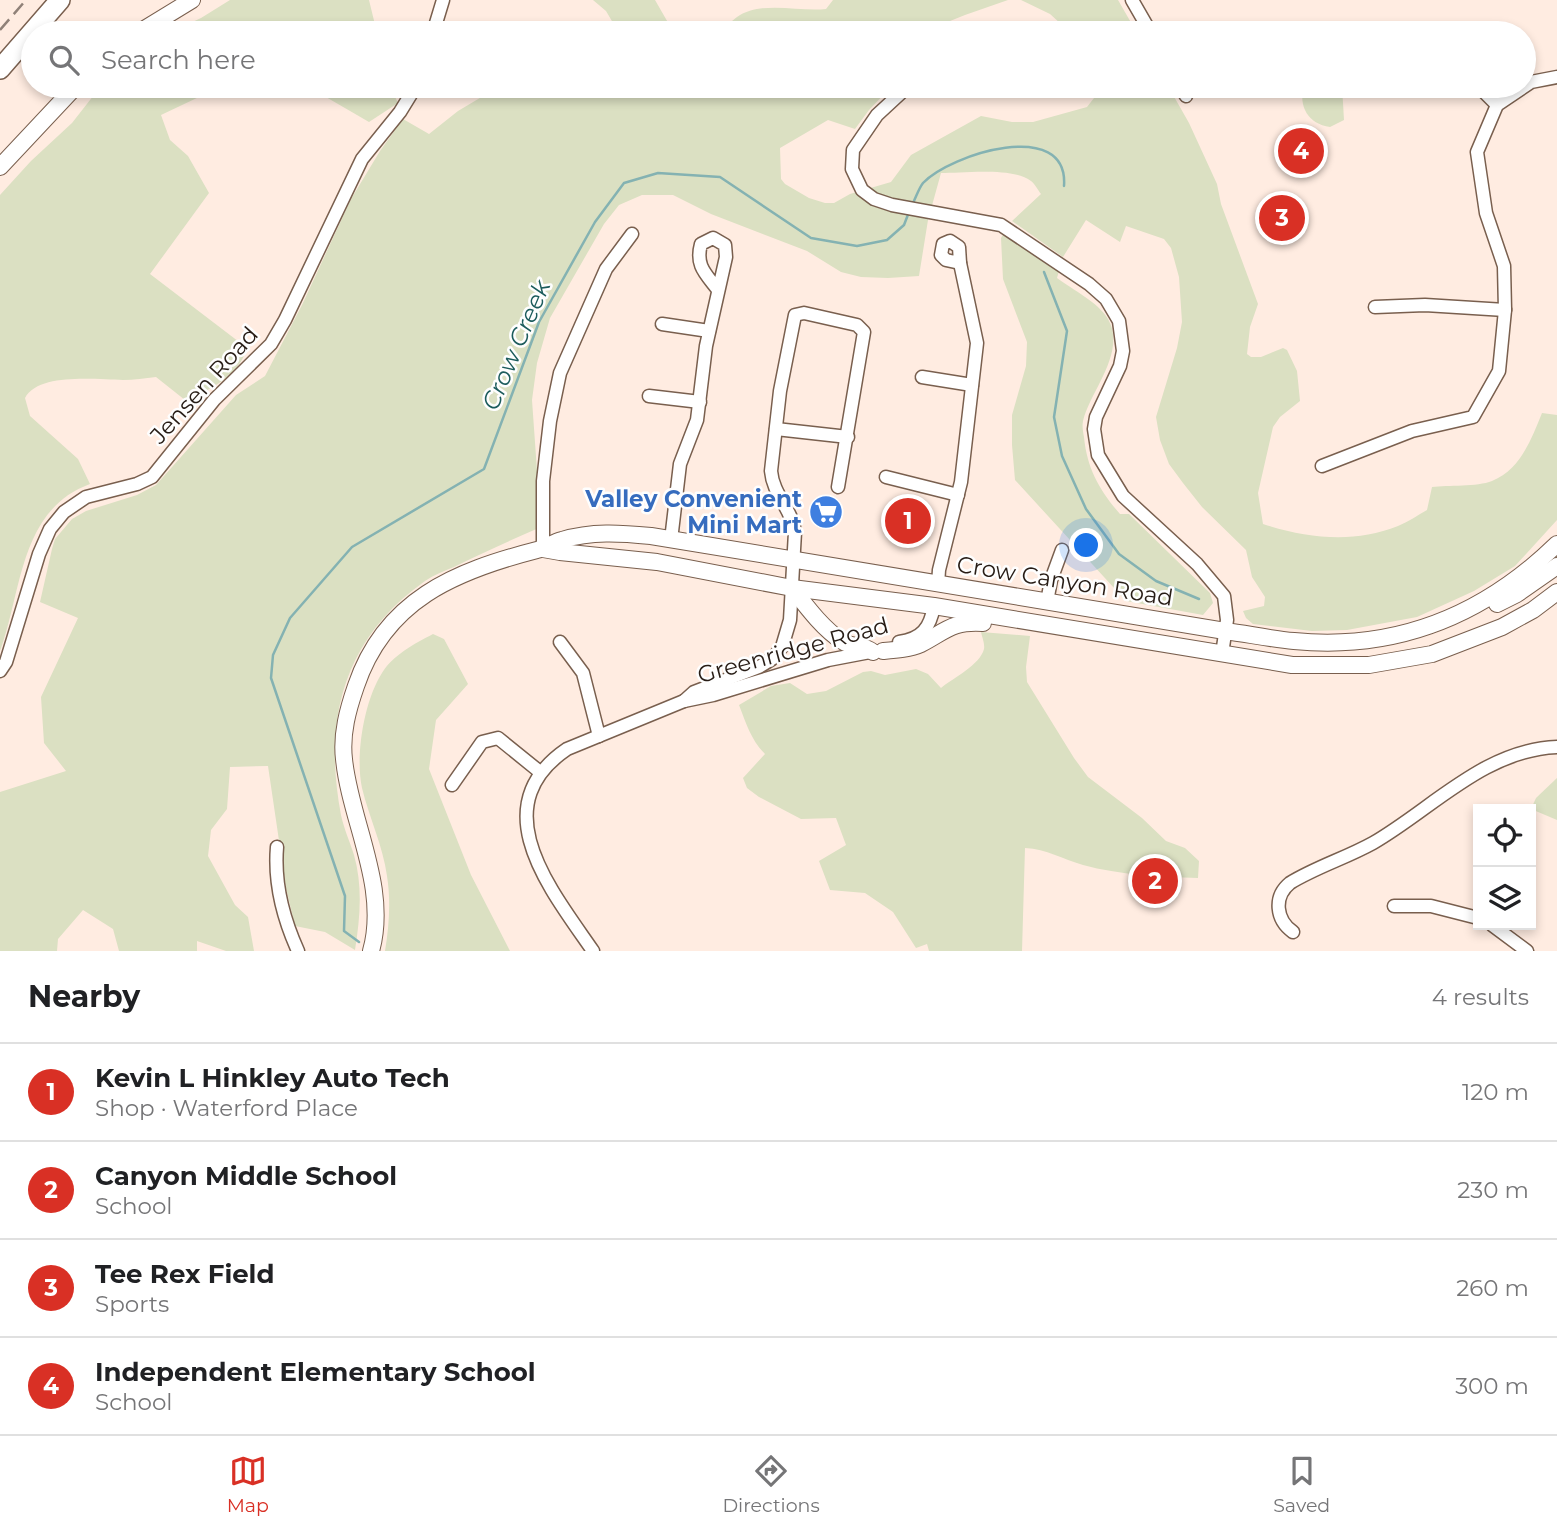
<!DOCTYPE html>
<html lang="en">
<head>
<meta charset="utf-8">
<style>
  :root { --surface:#fff; --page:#f6f6f6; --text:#202124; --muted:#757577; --line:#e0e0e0; --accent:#d93025 }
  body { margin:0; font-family:Montserrat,sans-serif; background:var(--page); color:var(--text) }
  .controls { position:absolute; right:21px; bottom:21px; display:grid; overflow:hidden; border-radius:0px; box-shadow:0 4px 10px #0003 }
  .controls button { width:63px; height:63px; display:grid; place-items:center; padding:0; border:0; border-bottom:2px solid var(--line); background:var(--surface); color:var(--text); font:35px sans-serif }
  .you { position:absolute; left:1087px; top:546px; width:24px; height:24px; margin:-18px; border:5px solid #fff; border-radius:50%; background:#1a73e8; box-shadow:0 0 0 10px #1a73e833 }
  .badge { display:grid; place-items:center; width:46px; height:46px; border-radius:50%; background:var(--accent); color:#fff; font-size:23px; font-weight:700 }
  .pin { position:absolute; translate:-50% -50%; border:4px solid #fff; box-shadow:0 2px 7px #0006 }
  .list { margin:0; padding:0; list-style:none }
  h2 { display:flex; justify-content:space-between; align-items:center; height:91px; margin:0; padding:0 28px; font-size:30px }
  h2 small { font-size:23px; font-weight:400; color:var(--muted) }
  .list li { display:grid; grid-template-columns:46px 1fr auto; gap:21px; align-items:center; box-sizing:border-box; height:98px; padding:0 28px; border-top:2px solid var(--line) }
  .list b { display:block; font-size:26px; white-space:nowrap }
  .list p { margin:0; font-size:23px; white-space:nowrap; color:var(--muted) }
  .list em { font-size:23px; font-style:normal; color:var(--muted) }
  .icon { flex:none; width:38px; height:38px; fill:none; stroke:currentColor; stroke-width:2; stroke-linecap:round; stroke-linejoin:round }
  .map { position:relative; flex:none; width:1557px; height:951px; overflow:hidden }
  .search { position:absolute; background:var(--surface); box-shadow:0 4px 10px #0003; left:21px; right:21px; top:21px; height:77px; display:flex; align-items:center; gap:18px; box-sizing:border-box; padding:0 24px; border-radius:38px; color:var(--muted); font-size:26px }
  .sheet { height:483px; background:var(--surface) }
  nav { display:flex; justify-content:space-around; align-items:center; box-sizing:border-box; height:98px; border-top:2px solid var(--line); background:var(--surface); font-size:19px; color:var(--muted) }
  nav a { display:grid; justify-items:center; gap:4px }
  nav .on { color:var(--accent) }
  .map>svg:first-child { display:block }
  .green { fill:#dbe0c2 }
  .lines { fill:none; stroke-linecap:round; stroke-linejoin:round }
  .stream { stroke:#84b2b2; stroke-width:2.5 }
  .minor-casing { stroke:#795f4e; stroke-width:15 }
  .major-casing { stroke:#795f4e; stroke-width:18 }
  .highway-casing { stroke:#795f4e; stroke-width:22 }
  .minor { stroke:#fff; stroke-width:12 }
  .major { stroke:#fff; stroke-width:16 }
  .highway { stroke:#fff; stroke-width:19 }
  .rail { stroke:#908178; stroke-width:2.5; stroke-dasharray:14 7; stroke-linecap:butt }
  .labels { text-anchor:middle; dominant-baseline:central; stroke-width:5; stroke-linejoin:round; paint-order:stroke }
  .street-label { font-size:23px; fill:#271c15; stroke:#fefefe }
  .shop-label { font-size:23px; font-weight:bold; fill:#366cbe; stroke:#fefefe; text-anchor:end }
  .water-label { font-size:24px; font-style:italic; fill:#1c5c5c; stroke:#fefefe }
</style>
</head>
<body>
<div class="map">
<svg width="1557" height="951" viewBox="0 0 1557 951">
  <rect width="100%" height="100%" fill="#ffece1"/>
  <g class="green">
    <path d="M230,0H369L377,33H169L201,18Z"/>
    <path d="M593,0H655L674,33H619L606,11Z"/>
    <path d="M833,0H1008L965,15L920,33H721C726,28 731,21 737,17C762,0 798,12 826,9Z"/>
    <path d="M1021,0H1118L1137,33H1071L1050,14Z"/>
    <path d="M101,86H210L199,97L161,115L170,140L188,156L209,193L150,274L247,348C239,376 210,390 185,400L156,377C145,378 134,380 123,380C98,380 39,372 25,398L30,416L78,459L90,484C19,510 22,592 0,651V195L31,161L72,123Z"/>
    <path d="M307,86H390L398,103L369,122Z"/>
    <path d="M500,86H892L869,110L855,129L828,120L780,148L781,179L785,184L809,198L825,203H834L850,194L891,182L911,155L981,116L1012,122H1033L1087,107L1101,89L1100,86H1168L1189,123L1217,184L1221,204L1258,304L1250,327L1247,354L1251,357H1261L1283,348L1287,350L1297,371L1300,401L1280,417L1273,427L1258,493L1263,524C1307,538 1353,544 1398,526C1408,522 1418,515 1427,510L1432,487C1448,485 1477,487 1492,481C1520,470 1531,440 1542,413L1557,415V520L1515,566L1474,591L1417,617L1347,630L1312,631L1253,624L1246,618L1243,611L1264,606L1265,597L1252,577L1246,550L1202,507L1183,483L1169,464L1160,440L1156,417L1177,348L1182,322L1179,277L1171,248L1164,239L1126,226L1120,242L1086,220L1063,257L1012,221L1041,194C1038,190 1035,184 1031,181C1014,167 962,173 941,173L928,220L919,276L888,278L861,277L841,272L807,251L711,214L673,195H642L619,205L604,224L550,318L537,363L532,400L541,527C511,540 482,553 454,567C444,571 434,575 425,581C343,639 323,720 341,815C344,829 350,842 354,855C363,887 360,918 355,950L325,932L295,926L286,888L268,766L230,767L227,809L211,830L208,856L235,905L248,917L254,951H226L197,941V951H119L113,929L83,910L58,939L57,951H0V792L66,771L44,743L41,697L78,618L40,602L52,549L55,539L72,519L86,511L137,495L156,485L236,395L265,376L302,305L351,199L380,151L403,119L429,134L458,111Z"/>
    <path d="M1304,86H1342L1344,120L1330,127C1308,124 1298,106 1304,86Z"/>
    <path d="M1276,205L1291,208L1303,224L1277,236L1272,234L1261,209Z"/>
    <path d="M1004,233L1059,271L1057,278C1073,290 1098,302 1108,319C1127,352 1090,391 1083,421C1082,426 1083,432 1084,437C1087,469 1100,491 1120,514H1129L1210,593L1213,603L1203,615L1126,601L1015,480L1012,445V415L1026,366L1027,342L1003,279L1001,238Z"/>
    <path d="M981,632L1030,636L1026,667L1027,682L1074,758L1088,777L1142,818L1166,841L1185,848L1199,861L1198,878C1160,877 1120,875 1083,865C1062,859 1047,849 1025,848L1022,951H929L927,944L916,948L893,912L865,893L830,890L819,861L846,845L836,818L801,819L759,797L747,788L743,778L765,754C751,740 746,723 739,705L771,686L790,683L807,694L826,691L863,672L871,671L885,675L916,669L928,674L941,688C953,678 980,665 984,649C985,644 982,637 981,632Z"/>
    <path d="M433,634L444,639L468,684L436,720L429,769L471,875L510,951H385C389,927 391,901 387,876C383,846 369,817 362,788C355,756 364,701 382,673C393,655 414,644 433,634Z"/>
    <path d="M1557,778V820L1531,809L1536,798Z"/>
  </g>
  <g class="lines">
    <g class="stream">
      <path d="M913,203C916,197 919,188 923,183C950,154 1069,117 1064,186"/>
      <path d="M1044,272L1067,331L1054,417L1062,456L1086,509L1119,554L1156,581L1199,599"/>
      <path d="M359,942L344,931L345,896L271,678L273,655L290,618L352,547L484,469L539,322L595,222L624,183L658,173L720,177L811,238L857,246L887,240L904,225L909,212"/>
    </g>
    <g class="minor-casing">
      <g id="minor">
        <path d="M1132,0L1151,33"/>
        <path d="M433,33L443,0"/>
        <path d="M912,86L904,90L877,115L853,150L852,169L862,190L874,199L892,205L1001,225L1089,284L1106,299L1119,321L1123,351L1120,366L1096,417L1094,429L1098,455L1123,496L1197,564L1224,596L1227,620L1222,654"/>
        <path d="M1180,86L1186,96"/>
        <path d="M1478,86L1497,105"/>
        <path d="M950,241L959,247L960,263L946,260L941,255L943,244Z"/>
        <path d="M1375,307L1425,305L1505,310"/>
        <path d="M662,324L709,331"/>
        <path d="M922,377L972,385"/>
        <path d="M649,396L700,402"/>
        <path d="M776,429L848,437"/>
        <path d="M1322,466L1412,431L1473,417L1499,371L1505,310L1504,266L1486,213L1477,152L1497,105L1531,82L1557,77"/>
        <path d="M886,477L958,495"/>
        <path d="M671,540L680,464L697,420L706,346L726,257L725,245L713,238L701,244C695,266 706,274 718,290"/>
        <path d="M543,549V481L550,421L560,373L606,269L632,234"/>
        <path d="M938,584L939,570L961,482L977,343L960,263"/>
        <path d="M1047,602L1051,580L1062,550"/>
        <path d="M560,642L583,673L599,736"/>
        <path d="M899,642C922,639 930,628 934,606"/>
        <path d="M0,671L6,662L39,554L50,529L64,512L86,497L137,484L152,477L214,400L271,344L285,320L362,159L400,112L416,86"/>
        <path d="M684,701L694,692L759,667L772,659L782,647L790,620L795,532C792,509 773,495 771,471L780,391L795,315L804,313L857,325L864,332L838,487"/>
        <path d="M452,785L482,742L498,738L540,772"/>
        <path d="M277,847C274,883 283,918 298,951"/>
        <path d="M1394,906H1431L1478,918"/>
        <path d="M1492,925L1527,951"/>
        <path d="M1293,932C1276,920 1273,897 1290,883C1316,867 1346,858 1373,843C1432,809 1484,750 1557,747"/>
        <path d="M593,951C551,890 482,807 567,749L684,701L713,695L828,660L870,652"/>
      </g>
    </g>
    <g class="major-casing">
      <g id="major">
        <path d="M138,33L192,0"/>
        <path d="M0,167L76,86"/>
        <path d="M543,549L560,552L657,562L792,588L934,606L1292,665H1369L1432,654L1502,627L1533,610L1557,592"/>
        <path d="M792,588C806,606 823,629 842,641C852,648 863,644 873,652"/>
        <path d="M1497,604L1517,594L1557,566"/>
        <path d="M883,651C896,650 910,649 921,644C946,631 952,621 983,623"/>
        <path d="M371,951C389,887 350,821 344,759C341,734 348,709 356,686C385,600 455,571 537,550C546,548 553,542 562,540C592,531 620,533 651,536L1225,631C1248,634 1271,639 1294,641C1397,651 1484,615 1557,544"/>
      </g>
    </g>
    <g class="highway-casing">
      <path id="highway" d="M0,69L60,0"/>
    </g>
    <use href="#minor" class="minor"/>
    <use href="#major" class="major"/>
    <use href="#highway" class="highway"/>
    <path class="rail" d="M0,30L26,0"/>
  </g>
  <defs>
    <g id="supermarket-disc" transform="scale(1.75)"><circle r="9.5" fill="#3f7fe0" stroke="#fefefe"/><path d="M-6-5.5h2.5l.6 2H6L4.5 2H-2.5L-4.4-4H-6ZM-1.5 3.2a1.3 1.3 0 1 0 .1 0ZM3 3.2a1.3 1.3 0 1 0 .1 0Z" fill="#fff"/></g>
  </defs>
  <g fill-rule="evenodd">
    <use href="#supermarket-disc" x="826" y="512"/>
  </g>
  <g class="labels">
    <g class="street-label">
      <text transform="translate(204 385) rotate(-48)">Jensen Road</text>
      <text transform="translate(1065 581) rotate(9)">Crow Canyon Road</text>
      <text transform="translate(793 650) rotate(-15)">Greenridge Road</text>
    </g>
    <g class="shop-label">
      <text x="802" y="499">Valley Convenient<tspan x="802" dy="26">Mini Mart</tspan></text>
    </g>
    <g class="water-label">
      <text transform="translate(516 345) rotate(-67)">Crow Creek</text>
    </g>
  </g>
</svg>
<div class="controls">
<button><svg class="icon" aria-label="locate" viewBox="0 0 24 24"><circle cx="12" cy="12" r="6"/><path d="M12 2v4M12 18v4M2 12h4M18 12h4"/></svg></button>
<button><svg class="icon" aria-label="layers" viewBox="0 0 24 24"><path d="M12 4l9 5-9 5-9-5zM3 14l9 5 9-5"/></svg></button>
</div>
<div class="you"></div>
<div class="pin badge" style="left:908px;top:521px">1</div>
<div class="pin badge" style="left:1155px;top:881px">2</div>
<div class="pin badge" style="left:1282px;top:218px">3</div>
<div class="pin badge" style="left:1301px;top:151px">4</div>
<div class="search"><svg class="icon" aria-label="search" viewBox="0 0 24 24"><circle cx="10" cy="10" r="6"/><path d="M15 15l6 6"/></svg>Search here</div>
</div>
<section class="sheet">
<h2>Nearby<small>4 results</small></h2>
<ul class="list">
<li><span class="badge">1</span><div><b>Kevin L Hinkley Auto Tech</b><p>Shop · Waterford Place</p></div><em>120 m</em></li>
<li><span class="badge">2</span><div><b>Canyon Middle School</b><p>School</p></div><em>230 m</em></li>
<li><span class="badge">3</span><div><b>Tee Rex Field</b><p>Sports</p></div><em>260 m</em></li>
<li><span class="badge">4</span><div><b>Independent Elementary School</b><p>School</p></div><em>300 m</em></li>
</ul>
</section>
<nav>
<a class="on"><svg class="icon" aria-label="map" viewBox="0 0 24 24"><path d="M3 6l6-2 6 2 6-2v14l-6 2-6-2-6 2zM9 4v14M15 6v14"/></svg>Map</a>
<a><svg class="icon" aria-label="directions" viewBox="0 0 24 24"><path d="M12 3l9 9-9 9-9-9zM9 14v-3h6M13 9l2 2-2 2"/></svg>Directions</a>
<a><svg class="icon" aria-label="saved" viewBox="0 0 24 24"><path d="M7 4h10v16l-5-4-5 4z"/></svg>Saved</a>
</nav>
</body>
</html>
